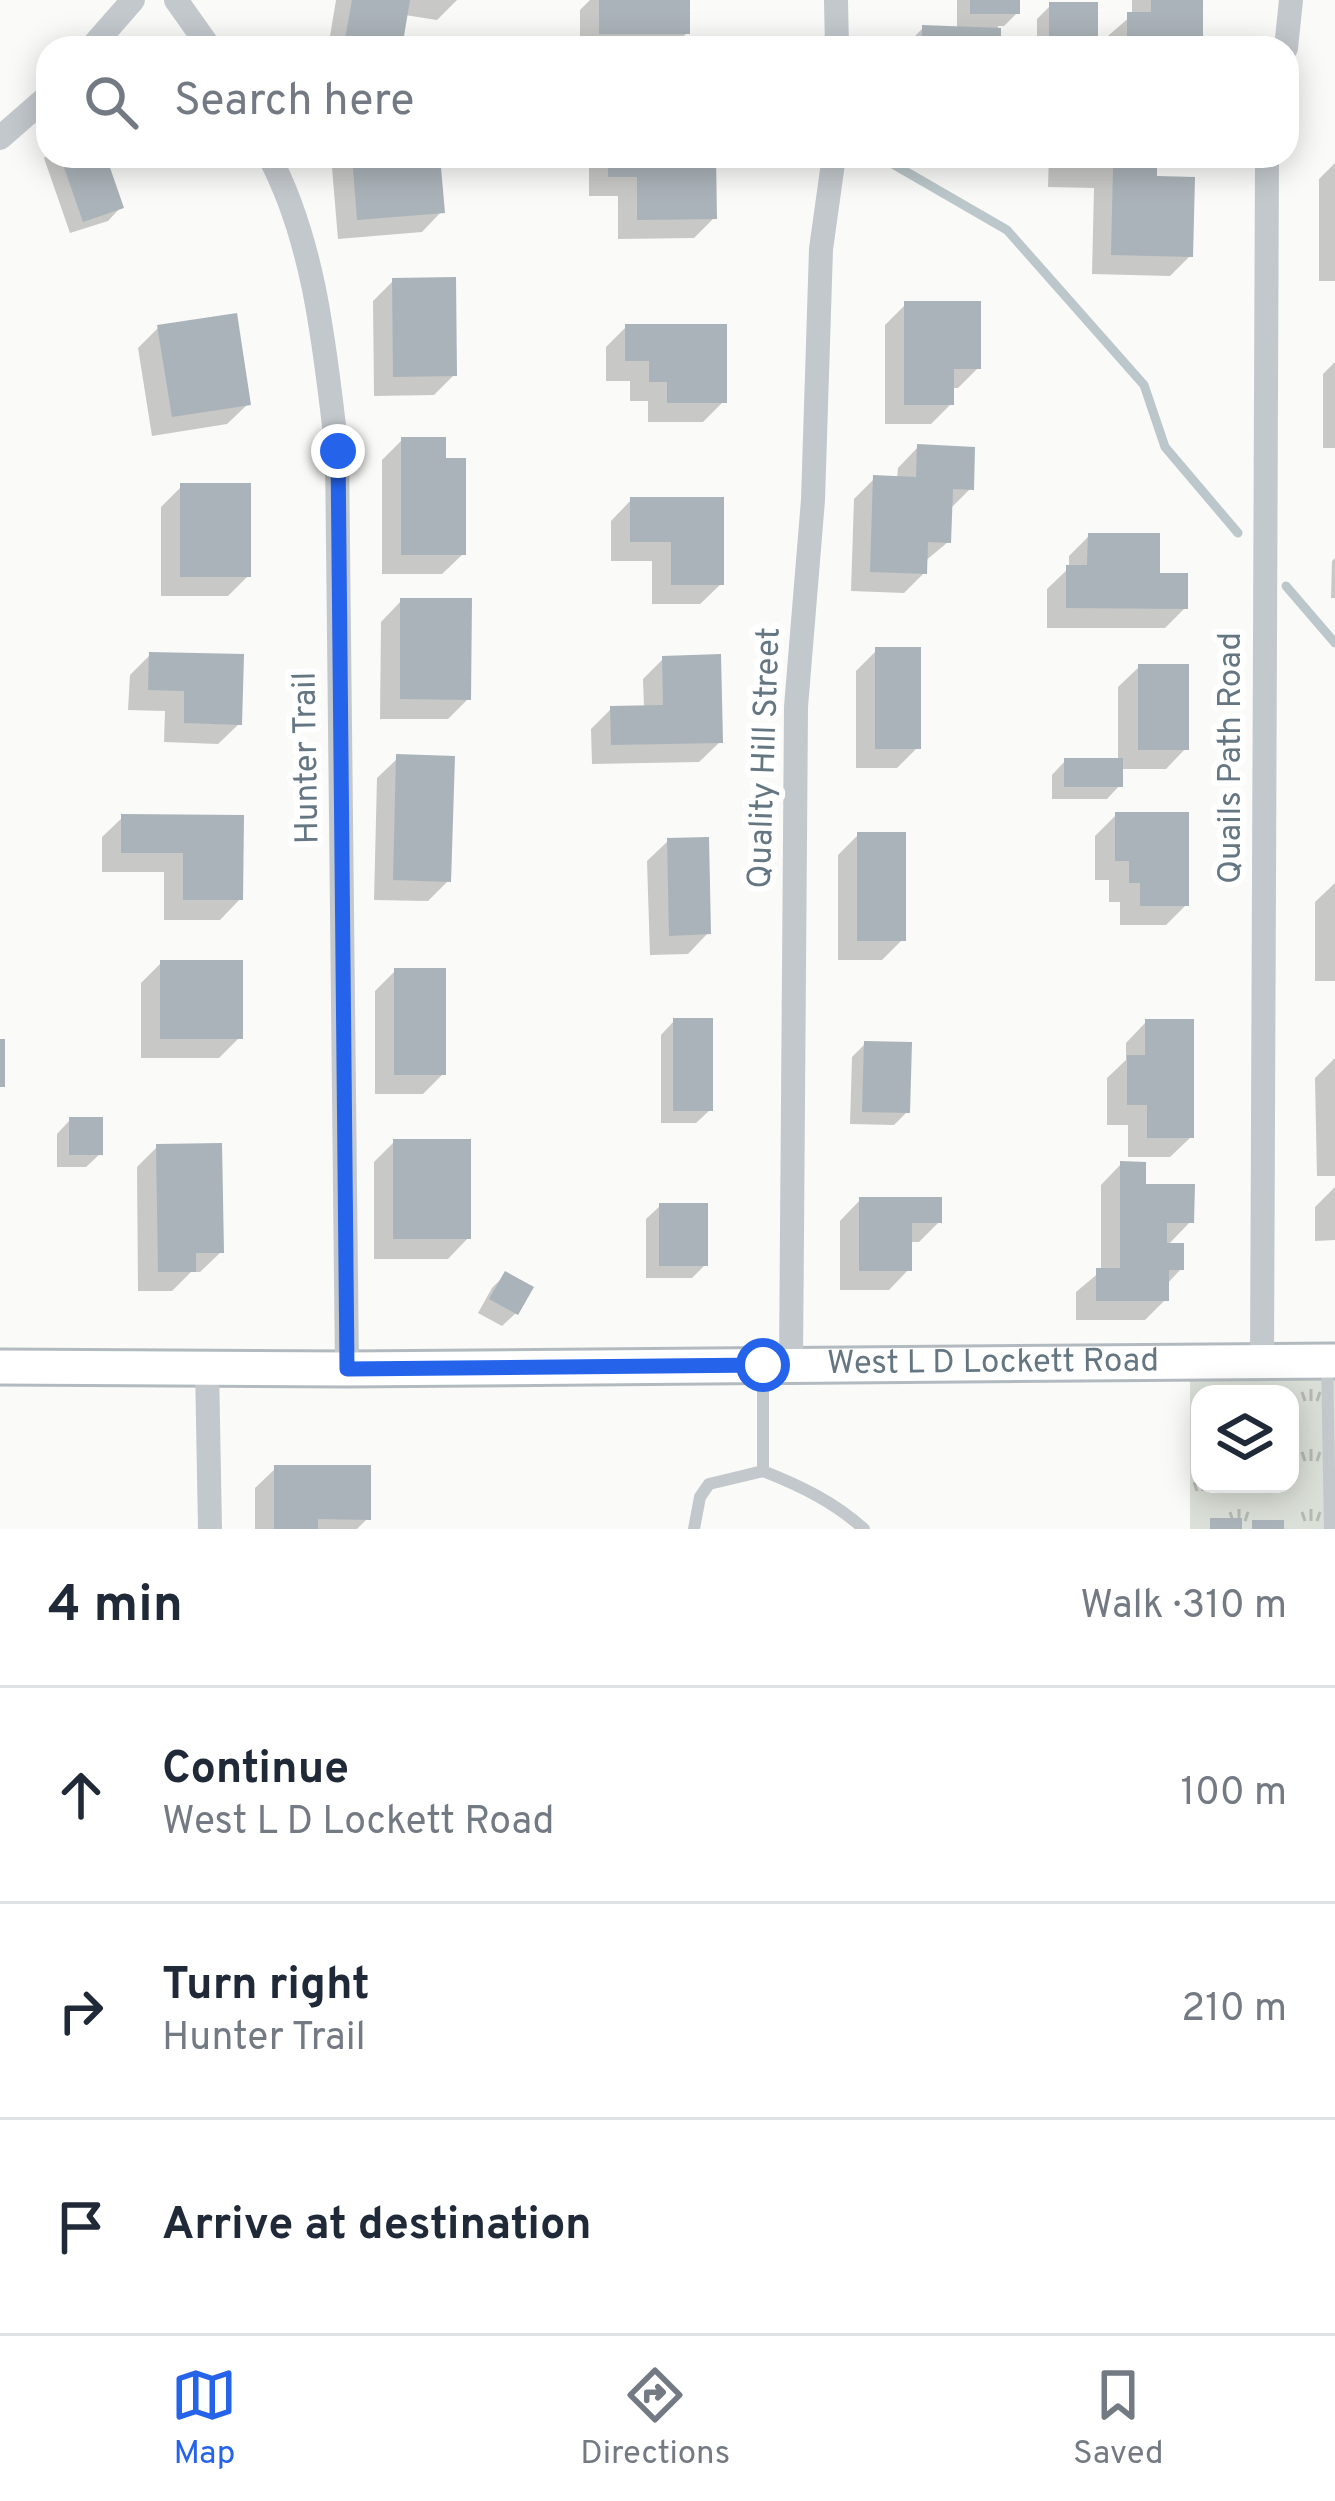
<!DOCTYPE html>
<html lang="en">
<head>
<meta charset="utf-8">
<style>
  :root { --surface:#fff; --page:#f2f2f3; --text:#1f2937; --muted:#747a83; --line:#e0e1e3; --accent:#2563eb }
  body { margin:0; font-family:Overpass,sans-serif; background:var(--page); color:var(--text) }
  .controls { position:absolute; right:36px; bottom:36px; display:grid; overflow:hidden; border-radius:24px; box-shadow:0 6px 30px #0003 }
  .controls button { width:108px; height:108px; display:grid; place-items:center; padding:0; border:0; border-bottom:3px solid var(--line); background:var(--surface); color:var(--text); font:60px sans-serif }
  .stop { position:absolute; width:36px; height:36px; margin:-27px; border:9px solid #2563eb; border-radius:50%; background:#fff }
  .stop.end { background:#2563eb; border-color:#fff; box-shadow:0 3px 12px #0008 }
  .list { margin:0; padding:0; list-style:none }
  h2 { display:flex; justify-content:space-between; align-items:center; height:156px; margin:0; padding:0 48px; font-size:51px }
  h2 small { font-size:39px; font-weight:400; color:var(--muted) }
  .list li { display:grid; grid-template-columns:78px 1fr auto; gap:36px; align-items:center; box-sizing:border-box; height:216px; padding:0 48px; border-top:3px solid var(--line) }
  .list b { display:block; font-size:45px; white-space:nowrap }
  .list p { margin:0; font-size:39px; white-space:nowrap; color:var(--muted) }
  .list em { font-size:39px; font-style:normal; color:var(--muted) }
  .icon { flex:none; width:66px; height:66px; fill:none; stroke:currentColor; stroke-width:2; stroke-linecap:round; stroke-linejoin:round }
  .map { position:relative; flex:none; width:1335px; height:1529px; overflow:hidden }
  .search { position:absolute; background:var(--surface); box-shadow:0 6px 30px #0003; left:36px; right:36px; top:36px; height:132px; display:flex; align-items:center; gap:30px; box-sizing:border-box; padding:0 42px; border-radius:36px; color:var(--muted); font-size:45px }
  .sheet { height:804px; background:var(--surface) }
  nav { display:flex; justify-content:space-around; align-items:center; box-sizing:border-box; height:168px; border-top:3px solid var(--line); background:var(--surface); font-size:33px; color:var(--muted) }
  nav a { display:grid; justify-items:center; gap:6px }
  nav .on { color:var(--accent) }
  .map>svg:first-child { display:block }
  .grass { fill:url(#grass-tufts); fill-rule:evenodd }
  .shadow { fill:#0003 }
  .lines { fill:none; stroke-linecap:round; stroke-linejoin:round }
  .stream { stroke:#bbc7cb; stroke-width:9 }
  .building { fill:#aab3b9 }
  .secondary-casing { stroke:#b3babf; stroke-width:39 }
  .lane { stroke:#c3c8cc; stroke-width:12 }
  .street { stroke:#c3c8cc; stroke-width:24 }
  .secondary { stroke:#fff; stroke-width:33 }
  .route { stroke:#2563eb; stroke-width:15 }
  .labels { text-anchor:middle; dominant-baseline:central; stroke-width:12; stroke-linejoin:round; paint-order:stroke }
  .street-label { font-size:33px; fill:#657683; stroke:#fff }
</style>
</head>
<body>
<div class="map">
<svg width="1335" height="1529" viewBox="0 0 1335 1529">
  <defs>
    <pattern id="grass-tufts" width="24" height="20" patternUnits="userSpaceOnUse" patternTransform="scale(3)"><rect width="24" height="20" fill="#dadfd7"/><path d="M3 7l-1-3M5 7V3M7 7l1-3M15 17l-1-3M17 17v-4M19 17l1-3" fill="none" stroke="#b4b9b4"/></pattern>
  </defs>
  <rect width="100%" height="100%" fill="#fafaf8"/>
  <path class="grass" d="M1335,1373V1529H1190V1374ZM1200,1394H1290V1484H1200Z"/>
  <g class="shadow">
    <path d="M336,0H457L437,20L405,15L398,48H328Z"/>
    <path d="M590,0H687V33L671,48H580V10Z"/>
    <path d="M957,0H1017V13L1004,26H998V48H903L923,28L957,29Z"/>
    <path d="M1132,0H1200V43L1196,48H1108V36L1132,15Z"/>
    <path d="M1051,5L1095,42L1090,48H1037V19Z"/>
    <path d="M48,154L103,156L121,207L108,221L70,233L44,158Z"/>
    <path d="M331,156H437L442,211L422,232L338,239Z"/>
    <path d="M594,156H713L714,218L694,238L618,239V196H589V161Z"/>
    <path d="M1049,156H1154L1153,179L1190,256L1170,276L1092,274L1094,188L1048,187Z"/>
    <path d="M1335,163V281H1319V179Z"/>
    <path d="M393,281L454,375L434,395L374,396L373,301Z"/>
    <path d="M906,304L978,368L958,388H951V404L931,424H885V325Z"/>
    <path d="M159,327L248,404L227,424L152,436L138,348Z"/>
    <path d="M626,327L724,401L703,422H648V401H630V381H606V347Z"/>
    <path d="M1335,362V448H1323V374Z"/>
    <path d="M402,440L463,554L442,574H382V460Z"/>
    <path d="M918,447L971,488L950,509L948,542L924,562V573L904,593L851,591L854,499L875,478L897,479L898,468Z"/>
    <path d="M181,487L248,576L228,596H161V507Z"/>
    <path d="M631,500L721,584L700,604H652V561H611V521Z"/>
    <path d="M1089,536L1157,575L1185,608L1165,628H1047V589L1069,568V556Z"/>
    <path d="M1335,558V598H1331L1332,561Z"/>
    <path d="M401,601L468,699L448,719H380L381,622Z"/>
    <path d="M877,650L918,747L897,768H856V671Z"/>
    <path d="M150,655L239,724L218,744L164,742L165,711L128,710L130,675Z"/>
    <path d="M663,659L720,742L699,762L592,764L591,729L611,709L644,708L643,679Z"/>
    <path d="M1139,667L1186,748L1166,769H1120V785L1107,799H1052V775L1065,761H1118V687Z"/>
    <path d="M398,758L448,881L428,901L374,900L377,778Z"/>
    <path d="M1116,815L1186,905L1166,925H1120V902H1109V880H1095V836Z"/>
    <path d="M123,817L241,818L240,899L220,920H164V872H102V837Z"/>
    <path d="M858,835L903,939L882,960H838V855Z"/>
    <path d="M668,841L708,933L688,954L650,955L647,861Z"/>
    <path d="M1335,883V981H1315V902Z"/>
    <path d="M161,963L239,1038L219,1058H141V983Z"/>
    <path d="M396,970L443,1074L423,1094H375V991Z"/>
    <path d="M674,1021L710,1110L696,1123H661V1035Z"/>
    <path d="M1146,1022L1191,1137L1170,1157H1128V1125H1107V1078L1126,1060V1043Z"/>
    <path d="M865,1044L907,1112L894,1125L850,1124L852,1057Z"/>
    <path d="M1335,1058V1176H1317L1315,1078Z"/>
    <path d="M70,1120L100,1154L86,1167H57V1134Z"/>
    <path d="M394,1142L468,1238L448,1259H374V1162Z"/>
    <path d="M157,1147L221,1252L200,1272H191L172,1291H138L137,1167Z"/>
    <path d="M1121,1164L1143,1187L1191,1221L1167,1246L1181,1269L1166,1285V1299L1145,1320H1076V1292L1101,1271V1185Z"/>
    <path d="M1335,1187V1240L1315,1241V1207Z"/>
    <path d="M860,1200L939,1222L919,1242H909V1269L889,1290H840V1221Z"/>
    <path d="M660,1206L705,1265L692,1278H646V1219Z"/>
    <path d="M505,1275L516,1313L502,1326L478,1313L492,1288Z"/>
    <path d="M276,1468L368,1518L357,1529H255V1488Z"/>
  </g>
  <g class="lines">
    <g class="stream">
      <path d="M879,156L1007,230L1144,385L1165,447L1238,533"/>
      <path d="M1286,586L1335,643"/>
    </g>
  </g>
  <g class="building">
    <path d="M352,0H410L402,48L345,39Z"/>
    <rect x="599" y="0" width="91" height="34"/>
    <rect x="970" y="0" width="50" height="14"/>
    <path d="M1151,0H1203V44H1127V12H1151Z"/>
    <path d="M1049,2H1098V44L1049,48Z"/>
    <path d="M922,25L1001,28V48H922Z"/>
    <path d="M60,156H106L124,208L83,222Z"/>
    <path d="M352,156H440L445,213L357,220Z"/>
    <path d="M608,156H716L717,219L637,220V177H608Z"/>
    <path d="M1067,156H1157V176L1195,177L1193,257L1111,255L1113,168H1067Z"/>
    <path d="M456,277L457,376L393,377L392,278Z"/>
    <path d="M904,301H981V369H954V405H904Z"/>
    <path d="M237,313L251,405L172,417L157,325Z"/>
    <path d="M625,324H727V403H667V382H649V361H625Z"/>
    <path d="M401,437H446V458H466V555H401Z"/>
    <path d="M917,444L975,447L974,490L953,489L951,543L928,542L927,574L870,572L873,475L916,477Z"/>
    <rect x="180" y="483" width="71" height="94"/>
    <path d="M630,497H724V585H671V542H630Z"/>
    <path d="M1088,533H1160V573H1188V609L1066,608V565H1087Z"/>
    <path d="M400,598H472L471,700L400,699Z"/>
    <rect x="875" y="647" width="46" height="102"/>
    <path d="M149,652L244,654L242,725L184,723V691L148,690Z"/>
    <path d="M721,654L723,743L611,745L610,706L663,705L662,656Z"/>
    <rect x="1138" y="664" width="51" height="86"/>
    <path d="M396,754L455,756L451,882L393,880Z"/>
    <rect x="1064" y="758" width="59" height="29"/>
    <path d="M1115,812H1189V906H1140V883H1129V861H1115Z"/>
    <path d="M121,814L244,815L243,900H183V853H121Z"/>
    <rect x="857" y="832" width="49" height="109"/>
    <path d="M709,837L711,934L669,936L667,838Z"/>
    <rect x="160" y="960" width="83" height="79"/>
    <rect x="394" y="968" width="52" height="107"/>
    <rect x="673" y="1018" width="40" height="93"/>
    <path d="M1145,1019H1194V1138H1147V1105H1127V1055H1145Z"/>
    <rect x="0" y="1039" width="5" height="48"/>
    <path d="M864,1041L912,1042L910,1113L862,1112Z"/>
    <rect x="69" y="1117" width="34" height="38"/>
    <rect x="393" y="1139" width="78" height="100"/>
    <path d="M222,1143L224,1253H196V1272H158L156,1144Z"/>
    <path d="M1120,1161L1146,1162V1184H1195L1194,1223H1167V1243H1184V1270H1169V1301H1096V1268H1120Z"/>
    <path d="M859,1197H942V1223H912V1271H859Z"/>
    <rect x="659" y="1203" width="49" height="63"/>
    <path d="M505,1271L534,1287L518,1315L489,1299Z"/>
    <path d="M274,1465H371V1520L318,1519V1529H274Z"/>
    <rect x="1210" y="1518" width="32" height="11"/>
    <rect x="1252" y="1520" width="32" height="9"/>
  </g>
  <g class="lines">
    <g class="secondary-casing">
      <g id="secondary">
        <path id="s1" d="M0,1367L347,1369L1335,1361"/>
      </g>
    </g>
    <g class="lane">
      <path d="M1327,1362L1330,1529"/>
      <path d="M763,1366V1471C801,1486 834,1502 864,1529"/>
      <path d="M694,1529L700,1497L709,1484L763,1471"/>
    </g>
    <g class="street">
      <path d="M176,0L210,48"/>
      <path d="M836,0L837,48"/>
      <path d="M91,48L133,0"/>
      <path d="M1286,48L1291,0"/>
      <path d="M0,138L48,96"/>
      <path d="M269,156C316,245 325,352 337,451L347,1369"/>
      <path d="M1262,1361L1267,156"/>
      <path d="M791,1364L796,707L813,500L821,249L834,156"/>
      <path d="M207,1366L210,1529"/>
    </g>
    <use href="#secondary" class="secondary"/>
  </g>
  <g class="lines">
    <path class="route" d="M338,451L347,1369L763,1365"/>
  </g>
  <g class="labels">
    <g class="street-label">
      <text transform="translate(308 758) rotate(-91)">Hunter Trail</text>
      <text transform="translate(766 758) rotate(-88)">Quality Hill Street</text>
      <text transform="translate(1232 758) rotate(-90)">Quails Path Road</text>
      <text stroke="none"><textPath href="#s1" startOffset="993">West L D Lockett Road</textPath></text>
    </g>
  </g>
</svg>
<div class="controls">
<button><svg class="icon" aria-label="layers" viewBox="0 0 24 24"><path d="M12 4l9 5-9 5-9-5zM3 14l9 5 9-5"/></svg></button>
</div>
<div class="stop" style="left:763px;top:1365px"></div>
<div class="stop end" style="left:338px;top:451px"></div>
<div class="search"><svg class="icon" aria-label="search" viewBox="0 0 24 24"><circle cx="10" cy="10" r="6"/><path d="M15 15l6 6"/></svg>Search here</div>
</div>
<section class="sheet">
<h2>4 min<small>Walk · 310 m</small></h2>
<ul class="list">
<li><svg class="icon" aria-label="ahead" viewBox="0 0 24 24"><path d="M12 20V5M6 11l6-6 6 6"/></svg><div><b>Continue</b><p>West L D Lockett Road</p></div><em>100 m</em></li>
<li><svg class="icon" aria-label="right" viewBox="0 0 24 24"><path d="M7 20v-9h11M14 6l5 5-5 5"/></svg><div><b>Turn right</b><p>Hunter Trail</p></div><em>210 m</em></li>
<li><svg class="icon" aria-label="arrive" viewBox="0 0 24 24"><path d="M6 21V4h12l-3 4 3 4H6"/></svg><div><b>Arrive at destination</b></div></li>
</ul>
</section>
<nav>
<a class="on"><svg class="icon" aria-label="map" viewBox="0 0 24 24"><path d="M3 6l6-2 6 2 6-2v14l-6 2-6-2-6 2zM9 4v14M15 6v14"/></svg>Map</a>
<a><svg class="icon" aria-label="directions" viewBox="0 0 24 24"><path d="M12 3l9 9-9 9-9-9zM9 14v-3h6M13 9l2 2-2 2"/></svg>Directions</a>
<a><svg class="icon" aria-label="saved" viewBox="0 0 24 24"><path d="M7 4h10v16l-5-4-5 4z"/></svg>Saved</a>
</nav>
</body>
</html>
